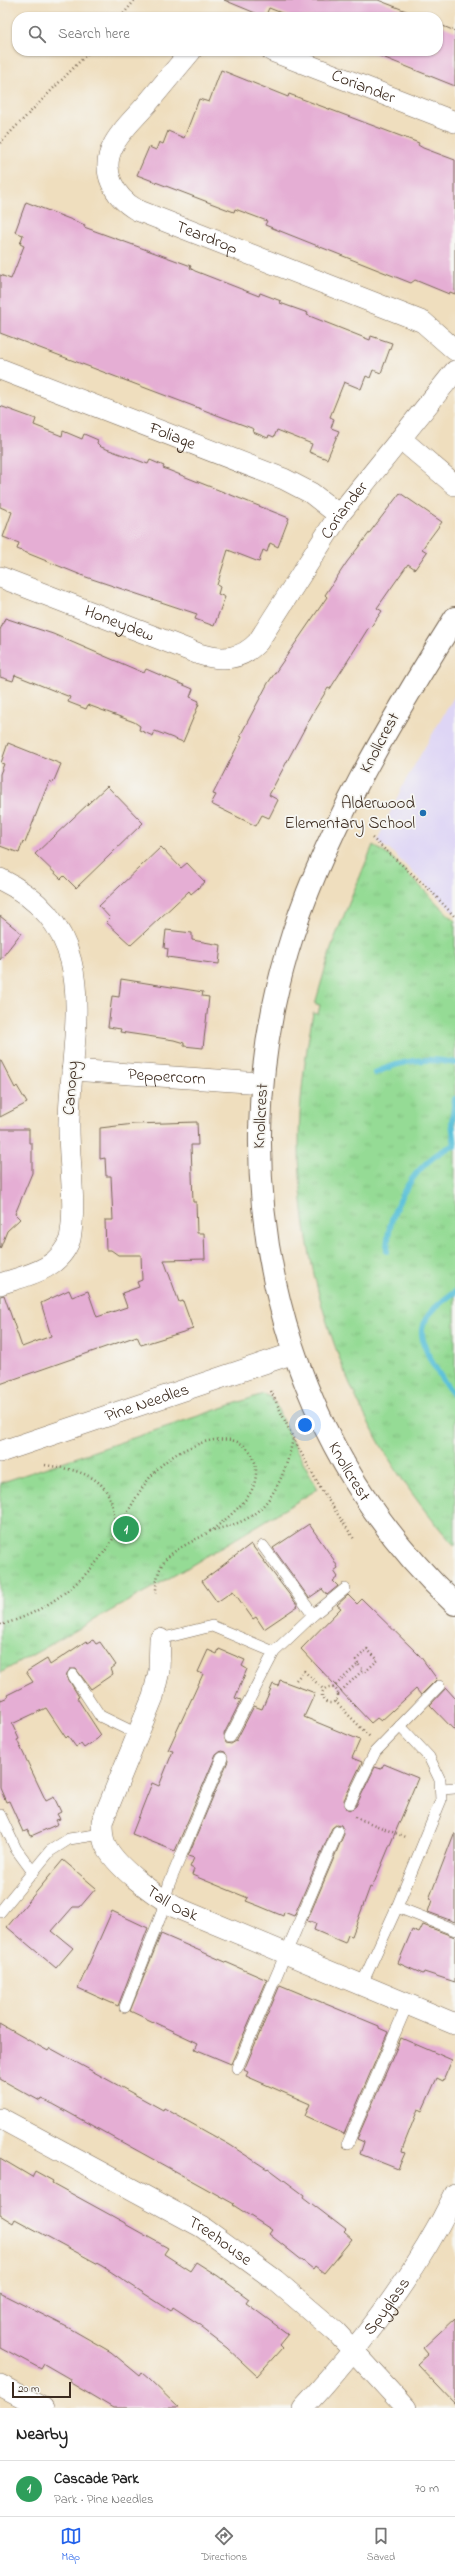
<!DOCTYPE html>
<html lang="en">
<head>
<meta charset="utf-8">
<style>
  :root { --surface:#fff; --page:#f2f2f2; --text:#222; --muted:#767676; --line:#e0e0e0; --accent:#2563eb }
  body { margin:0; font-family:"Indie Flower",sans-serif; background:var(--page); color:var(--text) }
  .scale { position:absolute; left:12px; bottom:10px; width:59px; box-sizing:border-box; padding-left:4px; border:2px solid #3b2a1e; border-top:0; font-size:11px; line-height:14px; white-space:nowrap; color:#3b2a1e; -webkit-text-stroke:3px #f6f6f2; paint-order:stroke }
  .you { position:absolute; left:305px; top:1425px; width:14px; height:14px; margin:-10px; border:3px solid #fff; border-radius:50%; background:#1a73e8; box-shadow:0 0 0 6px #1a73e833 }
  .badge { display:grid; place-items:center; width:26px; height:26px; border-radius:50%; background:var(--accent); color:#fff; font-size:13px; font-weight:700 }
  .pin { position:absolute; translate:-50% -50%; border:2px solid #fff; box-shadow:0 1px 4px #0006 }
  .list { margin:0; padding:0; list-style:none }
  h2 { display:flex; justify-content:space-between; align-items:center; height:52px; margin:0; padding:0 16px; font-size:17px }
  h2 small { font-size:13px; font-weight:400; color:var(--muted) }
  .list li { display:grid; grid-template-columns:26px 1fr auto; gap:12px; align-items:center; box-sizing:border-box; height:56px; padding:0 16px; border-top:1px solid var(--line) }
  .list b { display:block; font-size:15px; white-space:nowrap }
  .list p { margin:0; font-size:13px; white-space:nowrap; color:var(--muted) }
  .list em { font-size:13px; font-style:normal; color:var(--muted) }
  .icon { flex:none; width:22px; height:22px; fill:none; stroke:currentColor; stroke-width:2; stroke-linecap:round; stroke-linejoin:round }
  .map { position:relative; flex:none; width:455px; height:2408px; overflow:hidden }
  .search { position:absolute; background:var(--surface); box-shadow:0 1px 3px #0004; left:12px; right:12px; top:12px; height:44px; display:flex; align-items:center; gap:10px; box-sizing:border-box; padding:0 14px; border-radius:16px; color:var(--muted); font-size:15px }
  .sheet { height:108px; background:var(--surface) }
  nav { display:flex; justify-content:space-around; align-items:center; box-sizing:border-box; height:56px; border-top:1px solid var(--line); background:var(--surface); font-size:11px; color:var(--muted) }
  nav a { display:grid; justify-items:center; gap:2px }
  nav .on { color:var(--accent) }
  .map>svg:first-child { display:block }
  .built { fill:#ded5f5 }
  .grass { fill:url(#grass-tufts); stroke:#68825a }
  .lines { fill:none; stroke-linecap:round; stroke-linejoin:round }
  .stream { stroke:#5bc1d9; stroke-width:6 }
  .building { fill:#e5aed4 }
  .lane-casing { stroke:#7a6956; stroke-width:12 }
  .street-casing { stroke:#7a6956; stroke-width:22 }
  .secondary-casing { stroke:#7a6956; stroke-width:24 }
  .path { stroke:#7a6956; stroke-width:2.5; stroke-dasharray:1 3; stroke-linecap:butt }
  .lane { stroke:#fff; stroke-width:11 }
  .street { stroke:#fff; stroke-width:21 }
  .secondary { stroke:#fff; stroke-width:22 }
  .poi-dot { fill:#1f6fb2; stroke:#f6f6f2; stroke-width:1.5 }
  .labels { text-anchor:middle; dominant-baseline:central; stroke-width:3.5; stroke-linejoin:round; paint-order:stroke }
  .street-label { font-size:17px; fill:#3b2a1e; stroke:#f6f6f2 }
  .poi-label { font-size:17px; fill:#3b2a1e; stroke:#f6f6f2; text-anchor:end }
</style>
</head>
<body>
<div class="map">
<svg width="455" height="2408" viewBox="0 0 455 2408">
  <defs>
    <pattern id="grass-tufts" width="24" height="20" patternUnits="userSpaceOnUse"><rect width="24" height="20" fill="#95db95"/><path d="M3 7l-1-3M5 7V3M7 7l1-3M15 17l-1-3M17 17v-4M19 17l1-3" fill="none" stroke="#81bc80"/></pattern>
  </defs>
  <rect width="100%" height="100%" fill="#f6f6f2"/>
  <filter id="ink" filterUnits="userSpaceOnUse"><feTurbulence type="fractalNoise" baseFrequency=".025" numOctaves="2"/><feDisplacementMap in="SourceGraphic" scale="8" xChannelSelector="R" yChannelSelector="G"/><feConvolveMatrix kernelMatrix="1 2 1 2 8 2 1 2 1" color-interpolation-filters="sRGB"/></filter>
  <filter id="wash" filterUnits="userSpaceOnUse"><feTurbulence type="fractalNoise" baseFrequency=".012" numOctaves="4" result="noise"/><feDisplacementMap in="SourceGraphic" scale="16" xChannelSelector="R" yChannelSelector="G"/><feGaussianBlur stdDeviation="0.9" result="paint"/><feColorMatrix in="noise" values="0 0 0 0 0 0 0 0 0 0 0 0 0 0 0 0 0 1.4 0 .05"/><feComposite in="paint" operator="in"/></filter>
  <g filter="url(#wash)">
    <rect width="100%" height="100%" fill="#efdebe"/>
    <path class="built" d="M455,695V914L392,852L377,841L403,785Z"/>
    <g class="grass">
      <path d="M373,845L391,857L455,921V1546C356,1439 300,1291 299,1146C299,1101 305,1057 313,1013L318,1014L320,1005L315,1004L333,942Z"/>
      <path d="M263,1394L270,1397L276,1405L290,1438L318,1489L187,1568L0,1673V1483Z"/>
    </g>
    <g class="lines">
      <g class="stream">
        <path d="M375,1073C403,1060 425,1057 455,1063"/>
        <path d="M455,1099L452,1122L455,1146"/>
        <path d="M387,1251C388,1209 414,1161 455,1145"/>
        <path d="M455,1292C444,1299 424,1315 422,1329C420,1348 443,1382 455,1396"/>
      </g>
    </g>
    <g id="blocks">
      <g class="building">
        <path d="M224,0H378L419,16L292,17L269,8L265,17Z"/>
        <path d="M438,24L455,31V86L370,52L438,51Z"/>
        <path d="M221,70L288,97L289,94L419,143L418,145L423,148L455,160V294L450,292L449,294L415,280L411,283L265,225L267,221L235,209L234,212L137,175L149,147L156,150L159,142L163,144L168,131L184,138L199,99L209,102Z"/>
        <path d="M26,202L85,225L84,227L191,266L190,268L195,271L259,296L260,293L281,301L280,303L308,313L307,315L370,340L371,336L392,343L381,373L373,370L370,378L366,376L361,389L344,382L330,417L334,419L331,428L339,431L327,459L309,452L312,444L277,430L274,437L269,435L268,438L253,432L254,429L0,333V275L11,279L24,246L20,244L23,235L15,232Z"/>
        <path d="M0,406L36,419L34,425L62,436L63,431L82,439L84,434L98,440L97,443L101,447L148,464L150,460L164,466L163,468L289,518L278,547L270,543L267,552L263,550L259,562L228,550L217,585L220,587L218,594L225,597L214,626L195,619L197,614L86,577L17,549L19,543L3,537L12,512L0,507Z"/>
        <path d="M400,493L442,522L422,549L427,552L415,569L408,564L377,608L382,611L370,628L369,627L330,689L328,688L314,711L269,795L278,800L269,818L262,815L256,826L211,804L216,795L213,794L242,737L240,736L268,683L327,597L325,595L347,562Z"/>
        <path d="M5,618L53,634L144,673L146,669L193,689L190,697L199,701L197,704H199L183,742L155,731L153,736L139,730L140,726L134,722L88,705L86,709L68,702L70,697L15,675L13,681L0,677V630Z"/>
        <path d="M8,743L61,764L53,783L50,781L46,789L25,843L23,841L19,853L0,846V774L4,764L1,763Z"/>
        <path d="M107,786L143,823L76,888L64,876L61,879L35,854Z"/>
        <path d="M161,847L181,868L187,863L205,882L191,894L189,891L131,945L106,922L110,918L99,906Z"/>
        <path d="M0,916L21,933L0,960Z"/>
        <path d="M166,930L192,933V940L221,945L219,964L167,957L168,949L164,948Z"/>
        <path d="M121,979L203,992L202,996L209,997L203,1048L184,1046V1043L174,1040L120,1032L121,1029L108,1027L112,996L119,997Z"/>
        <path d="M0,1059L15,1088L17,1086L27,1103L0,1117Z"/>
        <path d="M197,1122L198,1145H191L193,1202H196L197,1233H204L205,1259L164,1260L179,1302L183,1301L193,1329L141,1345L137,1336L0,1384V1296L4,1295L22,1347L51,1336L41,1303L69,1290L72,1297L88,1291L97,1317L127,1307L122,1293L139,1287L137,1282L142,1280L141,1255H118L111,1250H106L105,1220H113L111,1176H106L105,1158L100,1159V1128L134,1124Z"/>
        <path d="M0,1129H29V1143H32V1173L15,1214L20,1219L7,1231L0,1249Z"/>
        <path d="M309,1524L334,1560L338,1568L334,1571L338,1577L333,1581L338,1586L327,1595L322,1589L309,1598L273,1548Z"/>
        <path d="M251,1544L298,1606L264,1629L256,1617L253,1619L233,1591L217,1602L202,1581Z"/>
        <path d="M348,1595L357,1604L362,1599L420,1656L437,1679L421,1695L416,1689L381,1721L377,1718L371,1723L301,1649L341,1608L337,1605Z"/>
        <path d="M93,1640L96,1644L100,1642L116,1665L111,1669L113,1674L91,1689L76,1669H70L66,1675L79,1697L77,1698L101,1735L97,1739L84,1748L81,1744L76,1747L68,1736L66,1738L46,1708L12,1724L19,1739L17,1740L46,1801L54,1797L61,1812L57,1814L60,1819L56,1820L58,1824L31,1836L28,1830L23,1832L9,1801L6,1802L0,1788V1698L1,1700L8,1697L7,1695L33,1682L26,1672L47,1659L50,1665L86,1641L88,1643Z"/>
        <path d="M219,1649L245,1660L242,1666L247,1669L235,1698L241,1700L224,1734L226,1743L231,1744L236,1741L254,1706L262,1709L273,1684L278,1686L280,1680L315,1693L304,1717L360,1740L352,1758L362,1762L344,1800L347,1809L351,1810L356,1806L375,1767L381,1769L384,1764L418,1778L372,1888L370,1887L352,1936L348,1935L345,1943L314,1930L316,1924L307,1921L344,1834L341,1825L337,1824L332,1828L294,1916L284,1912L283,1916L259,1906L246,1901L248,1898L192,1875L194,1869L190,1867L194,1858L188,1856L228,1761L225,1752L221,1751L216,1755L175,1851L132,1834L152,1783L159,1786L173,1751L168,1750L203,1674L198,1672L208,1650L217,1654Z"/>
        <path d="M446,1688L455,1698V1731L430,1705Z"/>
        <path d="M454,1834H455V1922L428,1912L432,1900L429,1899Z"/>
        <path d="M63,1860L96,1888L80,1907H73L52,1931L73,1948L56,1968L7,1927Z"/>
        <path d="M112,1911L148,1928L118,2006L78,1988Z"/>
        <path d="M423,1925L455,1937V1982L424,1972L423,1974L398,1963L412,1930L419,1933Z"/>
        <path d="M161,1934L267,1980L231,2064L195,2049L198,2043L130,2011Z"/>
        <path d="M280,1985L379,2026V2028L388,2032L344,2134L305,2116L310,2104L246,2076L248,2072L244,2070Z"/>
        <path d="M0,2024L48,2051L50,2048L163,2110L164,2108L230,2145L267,2169L268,2168L304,2195L303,2197L346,2230L344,2232L352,2239L324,2273L315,2266L313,2269L269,2234L272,2230L233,2205L234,2204L53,2104L41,2099L40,2101L0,2079Z"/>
        <path d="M401,2038L452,2060L443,2081L437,2078L422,2111L418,2109L403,2147L402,2152L405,2153L398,2169L360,2154L364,2142L357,2139Z"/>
        <path d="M0,2158L32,2177L35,2171L53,2181L52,2183L125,2223V2224L168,2248L164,2254L190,2271L196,2262L218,2276L249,2299L246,2303L288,2334L279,2345L282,2348L257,2376L227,2348L201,2328L202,2326L173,2307L171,2311L102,2266L15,2219L13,2223L0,2215Z"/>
        <path d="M0,2293L69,2328L111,2352L140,2376L142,2373L149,2379L179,2408H113L69,2382L70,2379L44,2364L41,2369L0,2347Z"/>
        <path d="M455,2318V2404L417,2364L428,2354L423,2348Z"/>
      </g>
    </g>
  </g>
  <g filter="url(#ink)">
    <use href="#blocks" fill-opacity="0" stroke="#7a6956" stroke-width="1"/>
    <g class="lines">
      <g class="lane-casing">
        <g id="lane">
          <path d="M263,1546L313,1615"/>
          <path d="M160,1639L212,1626L274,1652"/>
          <path d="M73,1675L100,1716L137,1734"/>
          <path d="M230,1737L274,1652L313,1615L345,1589"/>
          <path d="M442,1789L455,1788"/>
          <path d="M350,1803L375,1752L439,1686"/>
          <path d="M0,1815L16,1849L33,1872"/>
          <path d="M397,1907L455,1930"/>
          <path d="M0,1912L50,1851L69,1839L102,1834"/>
          <path d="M361,1986L397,1907L441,1800L440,1780L429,1757L400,1726"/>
          <path d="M125,2007L161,1915L169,1884L222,1758"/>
          <path d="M237,2068L338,1831"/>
          <path d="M348,2143L407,2005"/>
        </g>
      </g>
      <g class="street-casing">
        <g id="street">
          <path id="s1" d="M191,51C176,69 161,87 146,105C135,118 120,131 113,146C100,171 114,197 137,210L423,322L455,350"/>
          <path id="s2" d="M272,51L455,122"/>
          <path id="s3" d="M0,369L284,479L311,493L339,515"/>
          <path d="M401,439L455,485"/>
          <path id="s4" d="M0,577L199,654C222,661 241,660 258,642L339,515L455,371"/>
          <path d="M0,879C106,931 71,1028 69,1121C68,1160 77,1201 70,1239C59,1270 28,1275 0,1284"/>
          <path id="s5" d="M72,1070L262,1083"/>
          <path id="s6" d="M0,1452L294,1353"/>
          <path id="s7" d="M160,1639L159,1671L153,1697L102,1822C102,1830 102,1837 105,1844C115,1867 154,1894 175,1907L455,2024"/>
          <path id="s8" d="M0,2118L202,2227L275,2280L336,2332L406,2408"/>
          <path d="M0,2385L43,2408"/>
          <path id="s9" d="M303,2408C362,2344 417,2273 455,2194"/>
        </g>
      </g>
      <g class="secondary-casing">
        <g id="secondary">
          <path id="s10" d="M455,618C391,720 321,836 287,953C220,1182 278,1438 455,1604"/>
        </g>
      </g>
      <g class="path">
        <path d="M121,17L135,0"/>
        <path d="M0,143L90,51"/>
        <path d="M372,838L431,891L455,917"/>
        <path d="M271,1391L293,1438L321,1489L354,1539"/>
        <path d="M45,1465C93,1472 116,1481 115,1534"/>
        <path d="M210,1531C220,1528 231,1526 240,1522C273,1508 287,1470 293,1438"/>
        <path d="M0,1625C36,1616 71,1592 95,1564C131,1522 136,1468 193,1446C205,1441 218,1438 231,1440C261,1446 262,1482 245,1500C235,1512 222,1523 209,1532C178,1551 155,1552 156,1596"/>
        <path d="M358,1664L356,1660L367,1649L378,1660L366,1671L363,1670"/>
        <path d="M296,1680L304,1671L324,1690"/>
        <circle cx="330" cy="1695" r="8"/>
        <path d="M333,1688L358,1664L363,1670L338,1694"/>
        <path d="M335,1701L370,1737"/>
        <path d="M355,1817L405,1837"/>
      </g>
      <use href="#lane" class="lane"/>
      <use href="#street" class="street"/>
      <use href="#secondary" class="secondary"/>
    </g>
  </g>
  <circle class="poi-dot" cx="423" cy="813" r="4"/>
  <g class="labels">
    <g class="street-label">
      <text stroke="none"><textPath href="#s2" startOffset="98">Coriander</textPath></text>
      <text stroke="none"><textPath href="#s1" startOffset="274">Teardrop</textPath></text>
      <text stroke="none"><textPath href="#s3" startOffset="185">Foliage</textPath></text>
      <text stroke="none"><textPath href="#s4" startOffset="435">Coriander</textPath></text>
      <text stroke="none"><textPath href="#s4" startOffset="128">Honeydew</textPath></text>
      <text transform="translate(380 743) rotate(-62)">Knollcrest</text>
      <text stroke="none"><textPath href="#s5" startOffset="95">Peppercorn</textPath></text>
      <text transform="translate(71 1088) rotate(-86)">Canopy</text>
      <text transform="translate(261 1116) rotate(-87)">Knollcrest</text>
      <text stroke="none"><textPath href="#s6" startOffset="155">Pine Needles</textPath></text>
      <text stroke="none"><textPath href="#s10" startOffset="913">Knollcrest</textPath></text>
      <text stroke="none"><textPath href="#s7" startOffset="307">Tall Oak</textPath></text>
      <text stroke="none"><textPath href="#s8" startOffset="252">Treehouse</textPath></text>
      <text stroke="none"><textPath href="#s9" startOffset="132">Spyglass</textPath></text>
    </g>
    <g class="poi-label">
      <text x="415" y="803">Alderwood<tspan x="415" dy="20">Elementary School</tspan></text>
    </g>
  </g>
</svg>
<div class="scale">20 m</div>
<div class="you"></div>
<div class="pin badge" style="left:126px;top:1529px;background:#2e9e5b">1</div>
<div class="search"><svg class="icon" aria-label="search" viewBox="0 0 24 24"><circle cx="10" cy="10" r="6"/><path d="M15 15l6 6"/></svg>Search here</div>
</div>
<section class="sheet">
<h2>Nearby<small></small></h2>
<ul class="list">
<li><span class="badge" style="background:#2e9e5b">1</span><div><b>Cascade Park</b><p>Park · Pine Needles</p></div><em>70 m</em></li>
</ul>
</section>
<nav>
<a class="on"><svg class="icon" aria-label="map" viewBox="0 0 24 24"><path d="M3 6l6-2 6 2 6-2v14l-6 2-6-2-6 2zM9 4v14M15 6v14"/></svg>Map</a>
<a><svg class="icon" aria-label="directions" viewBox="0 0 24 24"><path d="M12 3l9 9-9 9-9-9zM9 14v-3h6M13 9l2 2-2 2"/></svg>Directions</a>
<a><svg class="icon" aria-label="saved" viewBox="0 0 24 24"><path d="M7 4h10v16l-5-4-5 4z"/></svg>Saved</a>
</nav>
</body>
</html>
